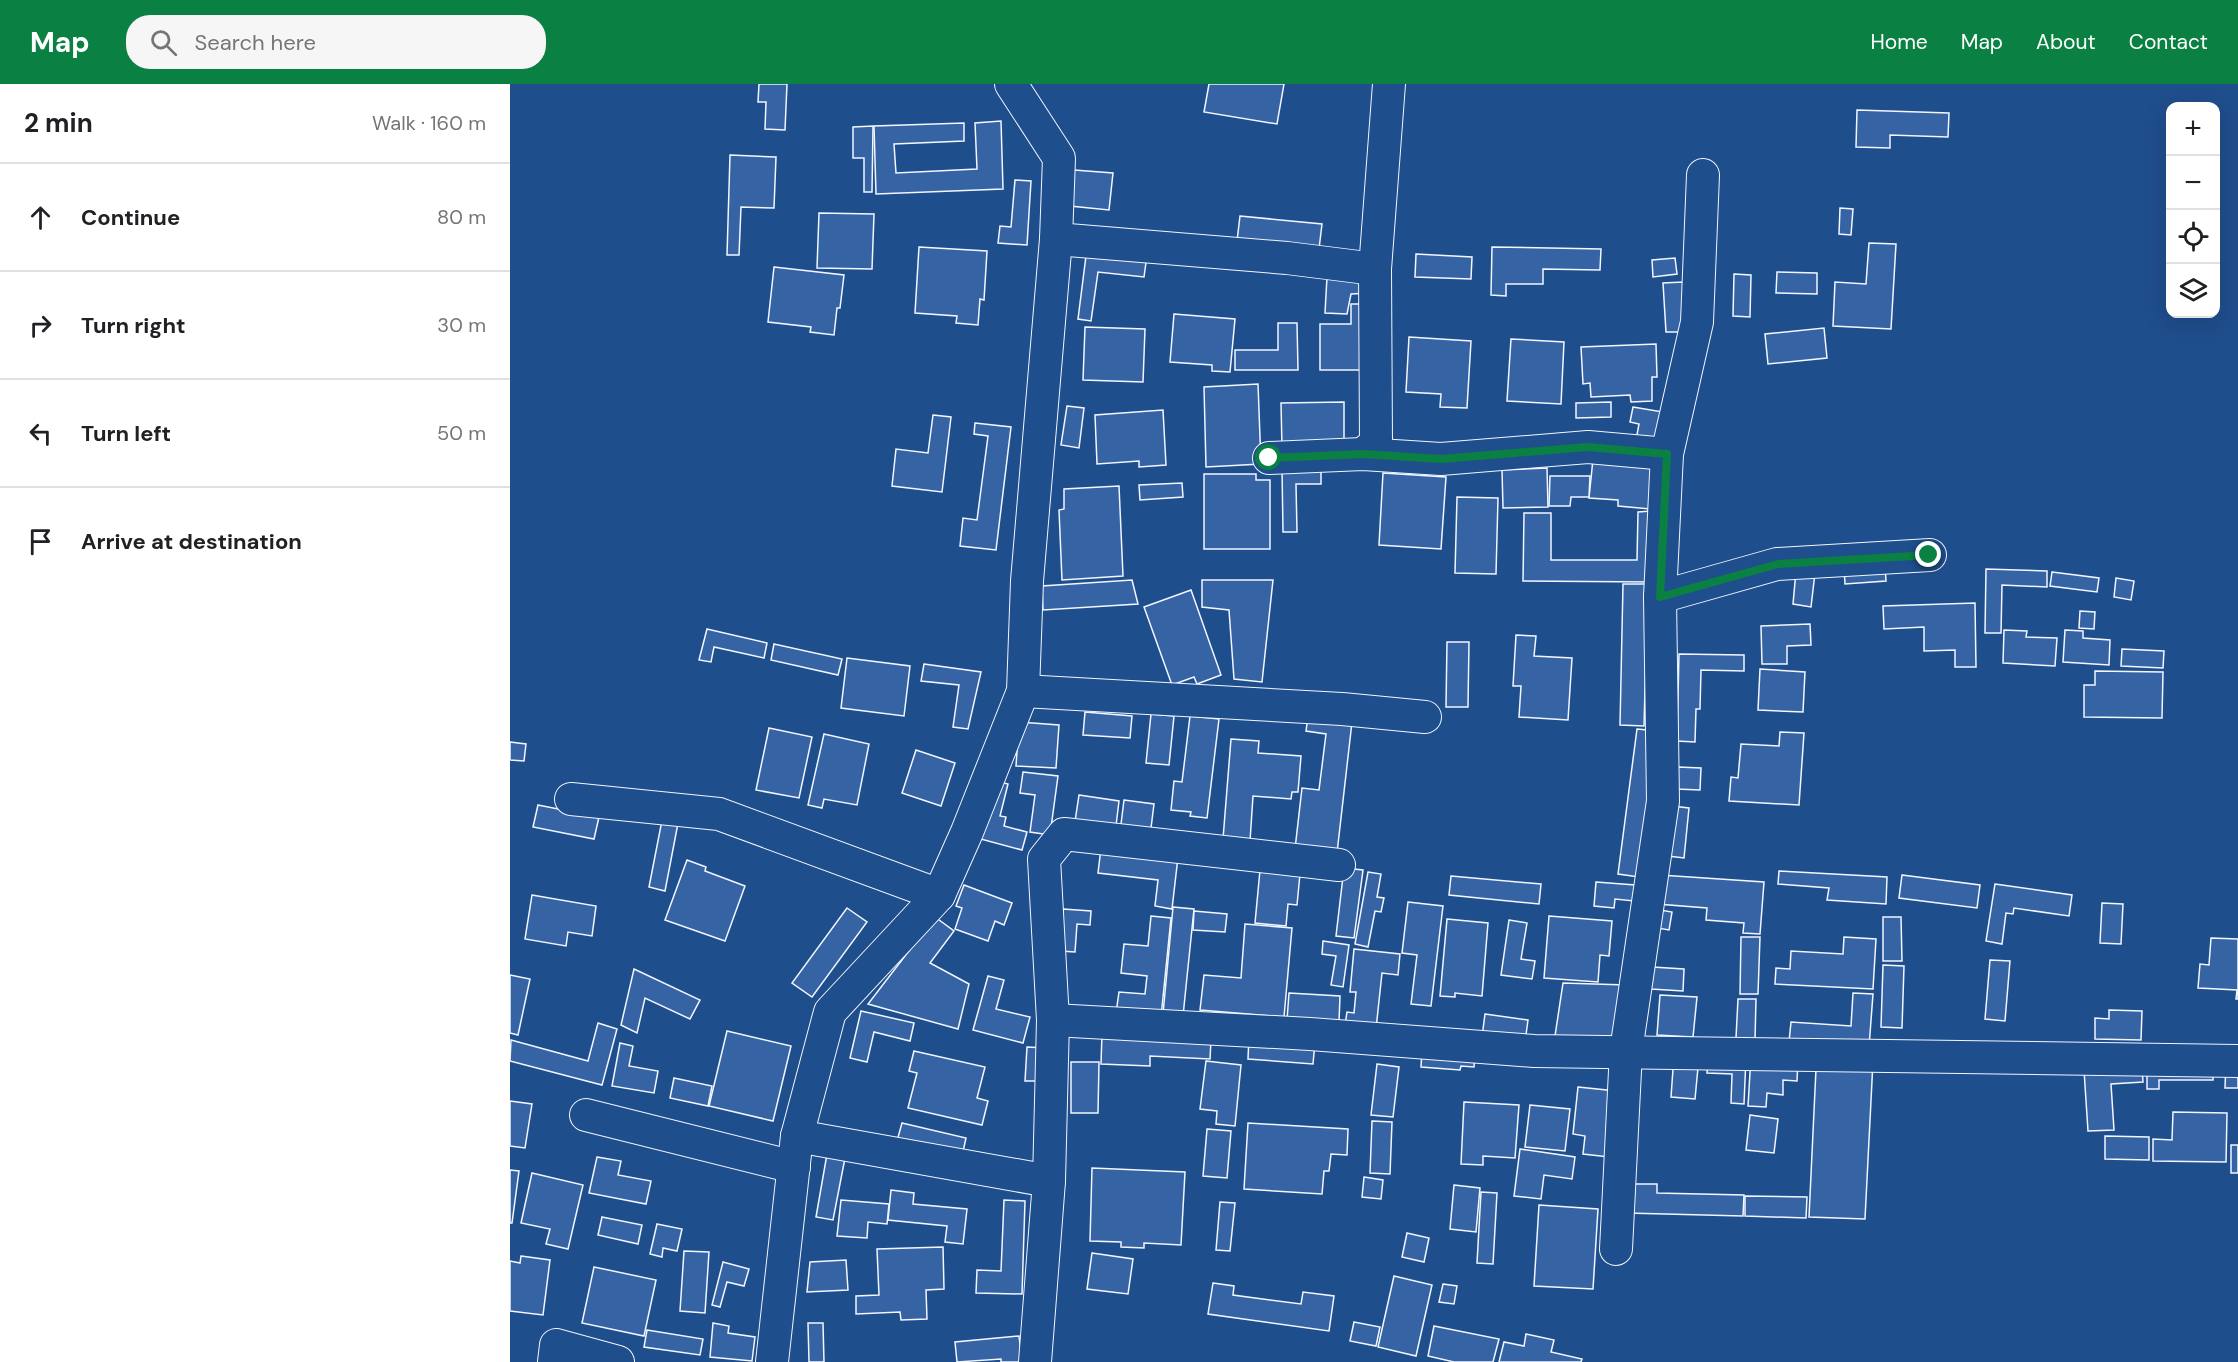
<!DOCTYPE html>
<html lang="en">
<head>
<meta charset="utf-8">
<style>
  :root { --surface:#fff; --page:#f6f6f6; --text:#202124; --muted:#757577; --line:#e0e0e0; --accent:#0b8043 }
  body { margin:0; font-family:"DM Sans",sans-serif; background:var(--page); color:var(--text) }
  .controls { position:absolute; right:18px; top:18px; display:grid; overflow:hidden; border-radius:12px; box-shadow:0 6px 24px #0002 }
  .controls button { width:54px; height:54px; display:grid; place-items:center; padding:0; border:0; border-bottom:2px solid var(--line); background:var(--surface); color:var(--text); font:30px sans-serif }
  .stop { position:absolute; width:18px; height:18px; margin:-14px; border:4px solid #0b8043; border-radius:50%; background:#fff }
  .stop.end { background:#0b8043; border-color:#fff; box-shadow:0 2px 6px #0008 }
  .list { margin:0; padding:0; list-style:none }
  h2 { display:flex; justify-content:space-between; align-items:center; height:78px; margin:0; padding:0 24px; font-size:26px }
  h2 small { font-size:20px; font-weight:400; color:var(--muted) }
  .list li { display:grid; grid-template-columns:39px 1fr auto; gap:18px; align-items:center; box-sizing:border-box; height:108px; padding:0 24px; border-top:2px solid var(--line) }
  .list b { display:block; font-size:22px; white-space:nowrap }
  .list em { font-size:20px; font-style:normal; color:var(--muted) }
  .icon { flex:none; width:33px; height:33px; fill:none; stroke:currentColor; stroke-width:2; stroke-linecap:round; stroke-linejoin:round }
  .map { position:relative; flex:none; width:1728px; height:1278px; overflow:hidden }
  header { display:flex; align-items:center; gap:36px; box-sizing:border-box; height:84px; padding:0 30px; background:var(--accent); color:#fff }
  header strong { font-size:28px }
  nav { display:flex; gap:33px; margin-inline-start:auto; font-size:21px }
  .search { width:420px; height:54px; background:var(--page); display:flex; align-items:center; gap:15px; box-sizing:border-box; padding:0 21px; border-radius:24px; color:var(--muted); font-size:22px }
  main { display:flex }
  aside { flex:1; background:var(--surface) }
  .map>svg:first-child { display:block }
  .building { fill:#3563a3; stroke:#f2f6ff; stroke-width:1.5 }
  .lines { fill:none; stroke-linecap:round; stroke-linejoin:round }
  .street-casing { stroke:#f2f6ff; stroke-width:34 }
  .street { stroke:#1f4e8c; stroke-width:32 }
  .route { stroke:#0b8043; stroke-width:8 }
</style>
</head>
<body>
<header>
<strong>Map</strong>
<div class="search"><svg class="icon" aria-label="search" viewBox="0 0 24 24"><circle cx="10" cy="10" r="6"/><path d="M15 15l6 6"/></svg>Search here</div>
<nav><a>Home</a><a>Map</a><a>About</a><a>Contact</a></nav>
</header>
<main>
<aside>
<h2>2 min<small>Walk · 160 m</small></h2>
<ul class="list">
<li><svg class="icon" aria-label="ahead" viewBox="0 0 24 24"><path d="M12 20V5M6 11l6-6 6 6"/></svg><div><b>Continue</b></div><em>80 m</em></li>
<li><svg class="icon" aria-label="right" viewBox="0 0 24 24"><path d="M7 20v-9h11M14 6l5 5-5 5"/></svg><div><b>Turn right</b></div><em>30 m</em></li>
<li><svg class="icon" aria-label="left" viewBox="0 0 24 24"><path d="M17 20v-9H6M10 6l-5 5 5 5"/></svg><div><b>Turn left</b></div><em>50 m</em></li>
<li><svg class="icon" aria-label="arrive" viewBox="0 0 24 24"><path d="M6 21V4h12l-3 4 3 4H6"/></svg><div><b>Arrive at destination</b></div></li>
</ul>
</aside>
<div class="map">
<svg width="1728" height="1278" viewBox="0 0 1728 1278">
  <rect width="100%" height="100%" fill="#1f4e8c"/>
  <g class="building">
    <path d="M249,0H277L275,46L255,45L256,18H248Z"/>
    <path d="M699,0H774L767,40L694,28Z"/>
    <path d="M1347,26L1439,29L1438,53L1380,51V64L1346,63Z"/>
    <path d="M491,37L493,105L366,110L364,42L454,39V57L384,60L386,89L467,85L465,39Z"/>
    <path d="M363,42L362,108H354V74H343V43Z"/>
    <path d="M220,71L266,73L264,124L231,123L229,171H217Z"/>
    <path d="M564,86L603,89L599,126L560,122Z"/>
    <path d="M505,96L521,97L517,161L488,159L490,142L501,143Z"/>
    <path d="M1330,124L1343,125L1341,151L1329,150Z"/>
    <path d="M309,129L364,130L362,185L307,184Z"/>
    <path d="M730,132L812,140L809,165L727,157Z"/>
    <path d="M1359,159L1386,160L1381,245L1323,242L1325,198L1356,200Z"/>
    <path d="M409,163L477,167L474,216L470,215L468,241L446,239L447,232L405,229Z"/>
    <path d="M982,163L1091,165L1090,186L1033,185V200H996V212L981,211Z"/>
    <path d="M577,164L637,171L634,193L588,188L581,237L568,235Z"/>
    <path d="M906,170L962,173L961,195L905,193Z"/>
    <path d="M1165,174L1167,190L1143,193L1142,176Z"/>
    <path d="M264,183L334,191L330,224H327L324,251L300,248L301,243L258,238Z"/>
    <path d="M1267,188L1307,189V210L1266,209Z"/>
    <path d="M1224,190L1241,191L1240,233L1223,232Z"/>
    <path d="M860,191L861,209L841,210L837,230L815,229L817,193Z"/>
    <path d="M1173,198L1176,248H1156L1153,199Z"/>
    <path d="M841,220H854L855,286H810V240H841Z"/>
    <path d="M664,230L725,235L720,288L702,287V281L660,278Z"/>
    <path d="M768,239H787L788,286H725V266H768Z"/>
    <path d="M575,243L635,245L633,298L573,296Z"/>
    <path d="M1314,244L1317,274L1258,280L1255,250Z"/>
    <path d="M899,253L961,257L957,324L930,323L931,310L896,308Z"/>
    <path d="M1001,255L1054,258L1051,320L997,317Z"/>
    <path d="M1146,260L1147,293H1142V317L1121,318L1120,311L1081,313L1080,299L1073,300L1071,263Z"/>
    <path d="M748,300L751,380L696,383L694,303Z"/>
    <path d="M834,318V364H772L771,319Z"/>
    <path d="M1101,318V333L1066,334V319Z"/>
    <path d="M557,322L574,324L569,364L551,361Z"/>
    <path d="M1123,323L1159,329L1154,360L1126,356L1129,340L1120,338Z"/>
    <path d="M653,326L656,381L629,383V377L587,380L585,331Z"/>
    <path d="M423,331L441,333L432,408L382,402L386,365L418,369Z"/>
    <path d="M465,339L501,343L486,466L450,462L453,434L467,436L478,352L464,350Z"/>
    <path d="M1083,375L1144,380L1140,425L1108,422V416L1079,414Z"/>
    <path d="M811,384V400H786L787,448H773L772,385Z"/>
    <path d="M1037,384L1038,423L993,424L992,386Z"/>
    <path d="M873,389L936,393L931,465L869,461Z"/>
    <path d="M694,390H746V396H760V465H694Z"/>
    <path d="M1040,392H1080L1079,413H1061L1060,422H1039Z"/>
    <path d="M672,399L673,413L630,416L629,401Z"/>
    <path d="M609,402L613,492L552,496L549,426L554,425V405Z"/>
    <path d="M947,413L988,414L986,490L945,489Z"/>
    <path d="M1141,427V498L1013,497L1014,429H1041V476H1127L1128,428Z"/>
    <path d="M1375,482L1376,497L1335,500L1334,484Z"/>
    <path d="M1476,485L1537,487V503L1492,501L1491,549H1475Z"/>
    <path d="M1286,487L1305,489L1301,523L1283,520Z"/>
    <path d="M1542,488L1589,494L1587,508L1540,502Z"/>
    <path d="M1606,494L1624,497L1621,516L1604,513Z"/>
    <path d="M622,496L628,520L533,526L532,502Z"/>
    <path d="M692,496H763L752,598L724,595L719,526L692,523Z"/>
    <path d="M1113,500H1138L1134,642L1110,641Z"/>
    <path d="M681,506L711,591L687,600L684,593L662,601L634,523Z"/>
    <path d="M1465,519L1466,583H1445V566L1414,567V543L1374,545L1373,522Z"/>
    <path d="M1570,527L1585,528L1584,545L1569,544Z"/>
    <path d="M1300,540L1301,561L1277,562V580H1252L1251,542Z"/>
    <path d="M197,545L257,559L254,574L204,563L201,578L189,576Z"/>
    <path d="M1494,546L1517,547L1516,553L1547,554L1545,582L1493,579Z"/>
    <path d="M1555,546L1573,547V554L1600,556L1599,581L1553,578Z"/>
    <path d="M1006,551L1026,552L1024,572L1062,574L1058,636L1009,633L1011,602H1003Z"/>
    <path d="M937,558H959L958,623H936Z"/>
    <path d="M264,560L332,575L328,591L261,576Z"/>
    <path d="M1612,565L1654,567L1653,584L1611,582Z"/>
    <path d="M1169,570L1234,571V587L1191,586L1190,625H1186L1185,658L1167,657Z"/>
    <path d="M337,574L400,582L394,632L331,624Z"/>
    <path d="M414,580L471,588L458,645L443,643L449,601L411,597Z"/>
    <path d="M1250,585L1295,588L1293,628L1248,626Z"/>
    <path d="M1585,587L1653,588L1652,634L1574,633V601H1585Z"/>
    <path d="M575,628L622,632L620,654L573,651Z"/>
    <path d="M641,630L664,632L659,681L636,679Z"/>
    <path d="M680,632L709,635L697,734L680,732L681,728L661,726L664,697L672,698Z"/>
    <path d="M798,633L842,638L827,769L785,765L792,704L809,706L816,650L796,647Z"/>
    <path d="M509,638L549,641L546,684L506,682Z"/>
    <path d="M259,644L302,653L289,714L246,706Z"/>
    <path d="M1127,645L1148,647L1129,793L1108,790Z"/>
    <path d="M1270,648L1294,649L1289,721L1219,717L1221,693L1228,694L1231,660L1269,662Z"/>
    <path d="M314,650L359,660L347,721L314,715L312,724L298,721Z"/>
    <path d="M721,655L749,657L748,669L791,672L788,708H782L781,715L743,712L740,757L713,755Z"/>
    <path d="M0,658L16,660L14,677L0,676Z"/>
    <path d="M406,666L445,679L431,722L392,709Z"/>
    <path d="M1168,683L1191,684L1190,706L1166,705Z"/>
    <path d="M513,688L548,692L540,751L520,748L525,711L510,709Z"/>
    <path d="M483,696L498,700L490,732L496,733L494,742L517,748L512,766L467,754Z"/>
    <path d="M569,711L609,717L605,750L564,744Z"/>
    <path d="M614,716L644,720L640,752L610,748Z"/>
    <path d="M28,721L89,733L84,755L23,743Z"/>
    <path d="M1162,722L1179,724L1174,774L1158,772Z"/>
    <path d="M153,731L169,734L155,807L139,803Z"/>
    <path d="M591,764L668,773L662,825L645,822L648,796L588,789Z"/>
    <path d="M177,776L196,783L195,787L235,802L215,857L155,836Z"/>
    <path d="M834,784L853,786L844,854L826,852Z"/>
    <path d="M750,786L790,790L787,821L778,820L776,842L745,839Z"/>
    <path d="M1269,787L1377,793L1376,820L1317,816L1319,804L1268,800Z"/>
    <path d="M858,788L871,790L867,813L874,814L871,828L865,827L858,863L845,860Z"/>
    <path d="M1150,791L1254,798L1250,850L1233,849L1234,839L1196,836L1197,824L1147,820Z"/>
    <path d="M1392,791L1470,801L1467,824L1389,814Z"/>
    <path d="M941,792L1031,800L1029,820L939,811Z"/>
    <path d="M1086,798L1125,801L1124,817L1105,815L1104,824L1084,822Z"/>
    <path d="M1485,800L1562,811L1559,832L1504,824L1503,830L1496,829L1492,860L1476,857Z"/>
    <path d="M454,801L502,819L494,841L485,837L478,857L445,845L452,824L446,822Z"/>
    <path d="M22,811L86,822L82,852L58,848L56,862L15,855Z"/>
    <path d="M898,818L933,822L921,922L901,920L907,871L892,869Z"/>
    <path d="M1592,819L1613,820L1611,860L1590,859Z"/>
    <path d="M663,823L684,825L673,932L653,930Z"/>
    <path d="M337,824L357,838L302,913L282,899Z"/>
    <path d="M553,825L581,827L580,841L567,840L565,868L550,867Z"/>
    <path d="M1150,826L1162,828L1159,846L1147,844Z"/>
    <path d="M684,827L717,830L715,848L683,846Z"/>
    <path d="M641,832L661,834L651,933L606,929L609,908L635,910L637,892L611,889L614,860L638,862Z"/>
    <path d="M1039,832L1102,837L1099,872L1090,871L1088,898L1034,894Z"/>
    <path d="M425,833L444,847L420,879L459,900L448,945L358,920Z"/>
    <path d="M1373,833H1391L1392,877H1373Z"/>
    <path d="M937,835L978,839L972,912L945,909V913L930,912Z"/>
    <path d="M999,836L1017,839L1011,875L1025,877L1022,895L991,891Z"/>
    <path d="M735,840L782,844L774,933L690,926L694,891L731,894Z"/>
    <path d="M1231,853H1250L1248,910H1230Z"/>
    <path d="M1334,853L1366,855L1363,905L1265,900L1266,884L1280,885L1281,867L1333,870Z"/>
    <path d="M1701,854L1728,855V915H1726L1727,906L1688,904L1690,880L1699,881Z"/>
    <path d="M813,857L839,861L833,903L821,901L826,872L812,870Z"/>
    <path d="M844,865L890,870L888,891L872,889L866,945L835,941L837,928L844,929L846,908H840Z"/>
    <path d="M1480,876L1500,877L1495,937L1475,935Z"/>
    <path d="M1373,881L1394,882L1392,944L1371,943Z"/>
    <path d="M1142,883L1174,885L1173,907L1141,905Z"/>
    <path d="M124,885L190,916L180,935L135,914L127,949L111,941Z"/>
    <path d="M0,891L20,895L8,951L0,949Z"/>
    <path d="M478,892L494,896L486,925L520,933L513,959L463,946Z"/>
    <path d="M1053,899L1116,901L1111,955L1045,952Z"/>
    <path d="M779,909L830,912L829,938L777,936Z"/>
    <path d="M1343,909L1363,910L1359,963L1279,958L1281,938L1341,942Z"/>
    <path d="M1150,911L1187,913L1183,953L1147,951Z"/>
    <path d="M1228,915H1246L1245,956L1226,954Z"/>
    <path d="M1599,926L1632,927L1631,956L1585,955V934L1599,935Z"/>
    <path d="M351,927L404,939L400,957L364,948L357,978L340,974Z"/>
    <path d="M975,930L1018,936L1015,958L972,953Z"/>
    <path d="M88,939L107,945L92,1001L0,977L1,956L78,977Z"/>
    <path d="M217,947L281,962L263,1037L199,1022Z"/>
    <path d="M592,950L701,956L700,975L640,972V982L591,980Z"/>
    <path d="M739,953L805,958L803,980L738,975Z"/>
    <path d="M110,959L123,962L119,982L148,987L144,1009L102,1002Z"/>
    <path d="M517,963L536,964L535,997H515Z"/>
    <path d="M912,966L965,969L964,983L951,982L950,986L911,983Z"/>
    <path d="M404,967L475,983L467,1014L478,1017L472,1041L398,1024L407,989L399,987Z"/>
    <path d="M1164,971L1189,973L1185,1015L1161,1013Z"/>
    <path d="M1198,972L1236,973L1234,1020L1221,1019L1222,990L1197,989Z"/>
    <path d="M1241,972L1288,975L1287,997L1273,996V1011L1257,1009L1256,1023L1238,1022Z"/>
    <path d="M696,977L731,981L725,1042L706,1040L707,1027L690,1025Z"/>
    <path d="M1363,977L1355,1135L1299,1133L1306,985Z"/>
    <path d="M561,978H589L588,1029H561Z"/>
    <path d="M1716,978L1728,979V1004H1715Z"/>
    <path d="M1637,979H1703V996H1649V1005H1637Z"/>
    <path d="M867,980L889,983L883,1033L861,1031Z"/>
    <path d="M1632,983L1633,998L1601,1000L1604,1046L1578,1047L1574,986Z"/>
    <path d="M164,994L202,1002L198,1022L160,1014Z"/>
    <path d="M1068,1003L1106,1007L1099,1073L1073,1070L1075,1052L1063,1050Z"/>
    <path d="M0,1017L22,1020L15,1064L0,1062Z"/>
    <path d="M954,1018L1009,1021L1005,1074L973,1072V1081L951,1080Z"/>
    <path d="M1020,1021L1060,1025L1055,1067L1015,1063Z"/>
    <path d="M1663,1028L1717,1029L1716,1078L1643,1077V1055L1662,1056Z"/>
    <path d="M1240,1031L1268,1035L1264,1069L1236,1066Z"/>
    <path d="M862,1037L882,1038L880,1090L860,1089Z"/>
    <path d="M392,1039L456,1054L452,1072L387,1057Z"/>
    <path d="M738,1039L838,1045L837,1071L821,1070L819,1087H814L812,1110L734,1105Z"/>
    <path d="M697,1045L721,1047L717,1094L693,1092Z"/>
    <path d="M1595,1052L1639,1053V1076L1595,1075Z"/>
    <rect x="1721" y="1061" width="7" height="28"/>
    <path d="M1010,1065L1065,1073L1062,1095L1034,1091L1031,1115L1004,1112Z"/>
    <path d="M317,1070L335,1074L323,1136L306,1133Z"/>
    <path d="M87,1073L111,1077L108,1091L141,1097L136,1120L79,1109Z"/>
    <path d="M582,1084L675,1088L671,1161L634,1159V1164L611,1163V1158L580,1157Z"/>
    <path d="M0,1086L9,1087L2,1139H0Z"/>
    <path d="M22,1089L73,1101L58,1165L36,1160L40,1145L11,1139Z"/>
    <path d="M854,1093L873,1096L871,1115L852,1113Z"/>
    <path d="M1116,1100H1147V1109L1234,1111L1233,1132L1116,1129Z"/>
    <path d="M944,1101L970,1104L966,1148L940,1145Z"/>
    <path d="M381,1106L404,1109L403,1120L457,1125L453,1160L435,1158L437,1142L378,1136Z"/>
    <path d="M971,1108L987,1109L983,1180L967,1179Z"/>
    <path d="M1235,1112L1297,1113L1296,1134L1235,1132Z"/>
    <path d="M331,1116L379,1120L377,1140L358,1138L357,1154L327,1152Z"/>
    <path d="M494,1116L515,1117L512,1210L466,1209L467,1186L491,1187Z"/>
    <path d="M710,1118L725,1119L720,1167L706,1166Z"/>
    <path d="M1029,1121L1088,1125L1083,1205L1024,1202Z"/>
    <path d="M92,1133L132,1141L128,1160L88,1151Z"/>
    <path d="M147,1140L172,1145L167,1167L153,1164L152,1173L140,1170Z"/>
    <path d="M897,1149L919,1154L914,1178L892,1173Z"/>
    <path d="M433,1163L434,1205L416,1206L417,1235L391,1236L390,1228L346,1230V1212L369,1211L367,1165Z"/>
    <path d="M174,1167L199,1168L195,1229L170,1227Z"/>
    <path d="M582,1169L623,1175L618,1210L577,1205Z"/>
    <path d="M11,1172L40,1176L33,1231L0,1227V1177L10,1179Z"/>
    <path d="M336,1176L338,1206L297,1208L300,1178Z"/>
    <path d="M213,1178L239,1185L234,1202L217,1198L210,1223L202,1221Z"/>
    <path d="M84,1183L146,1196L134,1252L72,1239Z"/>
    <path d="M884,1192L922,1201L906,1272L868,1263Z"/>
    <path d="M703,1199L724,1202L723,1211L791,1220L793,1208L824,1212L819,1247L698,1230Z"/>
    <path d="M933,1200L947,1202L944,1220L929,1218Z"/>
    <path d="M844,1238L870,1243L866,1262L840,1257Z"/>
    <path d="M203,1239L219,1242L218,1249L245,1253L242,1277L200,1273Z"/>
    <path d="M298,1239H313L314,1278H299Z"/>
    <path d="M924,1242L989,1255L983,1278H944L918,1272Z"/>
    <path d="M137,1246L193,1255L190,1271L134,1263Z"/>
    <path d="M1016,1250L1044,1256L1041,1268L1072,1275L1071,1278H989L994,1258L1014,1262Z"/>
    <path d="M509,1252L512,1278H491V1275L447,1278L445,1258Z"/>
  </g>
  <g class="lines">
    <g class="street-casing">
      <g id="street">
        <path d="M546,155L777,174L865,185"/>
        <path d="M853,370L866,359L865,185L879,0"/>
        <path d="M759,374L853,370L931,375L1078,363L1157,370"/>
        <path d="M1150,513L1267,480L1420,471"/>
        <path d="M513,607L832,625L915,633"/>
        <path d="M61,715L209,730L429,811"/>
        <path d="M543,936L800,950L1024,967L1728,977"/>
        <path d="M76,1031L284,1083"/>
        <path d="M287,1052L539,1097"/>
        <path d="M1106,1165L1116,967L1153,717L1150,513L1157,370L1187,238L1193,91"/>
        <path d="M44,1278L46,1261L108,1278"/>
        <path d="M262,1278L287,1052L320,928L429,811L457,748L513,607L517,497L546,155L549,74L501,0"/>
        <path d="M525,1278L539,1097L543,936L534,775L554,750L829,781"/>
      </g>
    </g>
    <use href="#street" class="street"/>
  </g>
  <g class="lines">
    <path class="route" d="M759,374L853,370L931,375L1078,363L1157,370L1150,513L1268,480L1419,471"/>
  </g>
</svg>
<div class="controls">
<button>+</button>
<button>−</button>
<button><svg class="icon" aria-label="locate" viewBox="0 0 24 24"><circle cx="12" cy="12" r="6"/><path d="M12 2v4M12 18v4M2 12h4M18 12h4"/></svg></button>
<button><svg class="icon" aria-label="layers" viewBox="0 0 24 24"><path d="M12 4l9 5-9 5-9-5zM3 14l9 5 9-5"/></svg></button>
</div>
<div class="stop" style="left:759px;top:374px"></div>
<div class="stop end" style="left:1419px;top:471px"></div>
</div>
</main>
</body>
</html>
